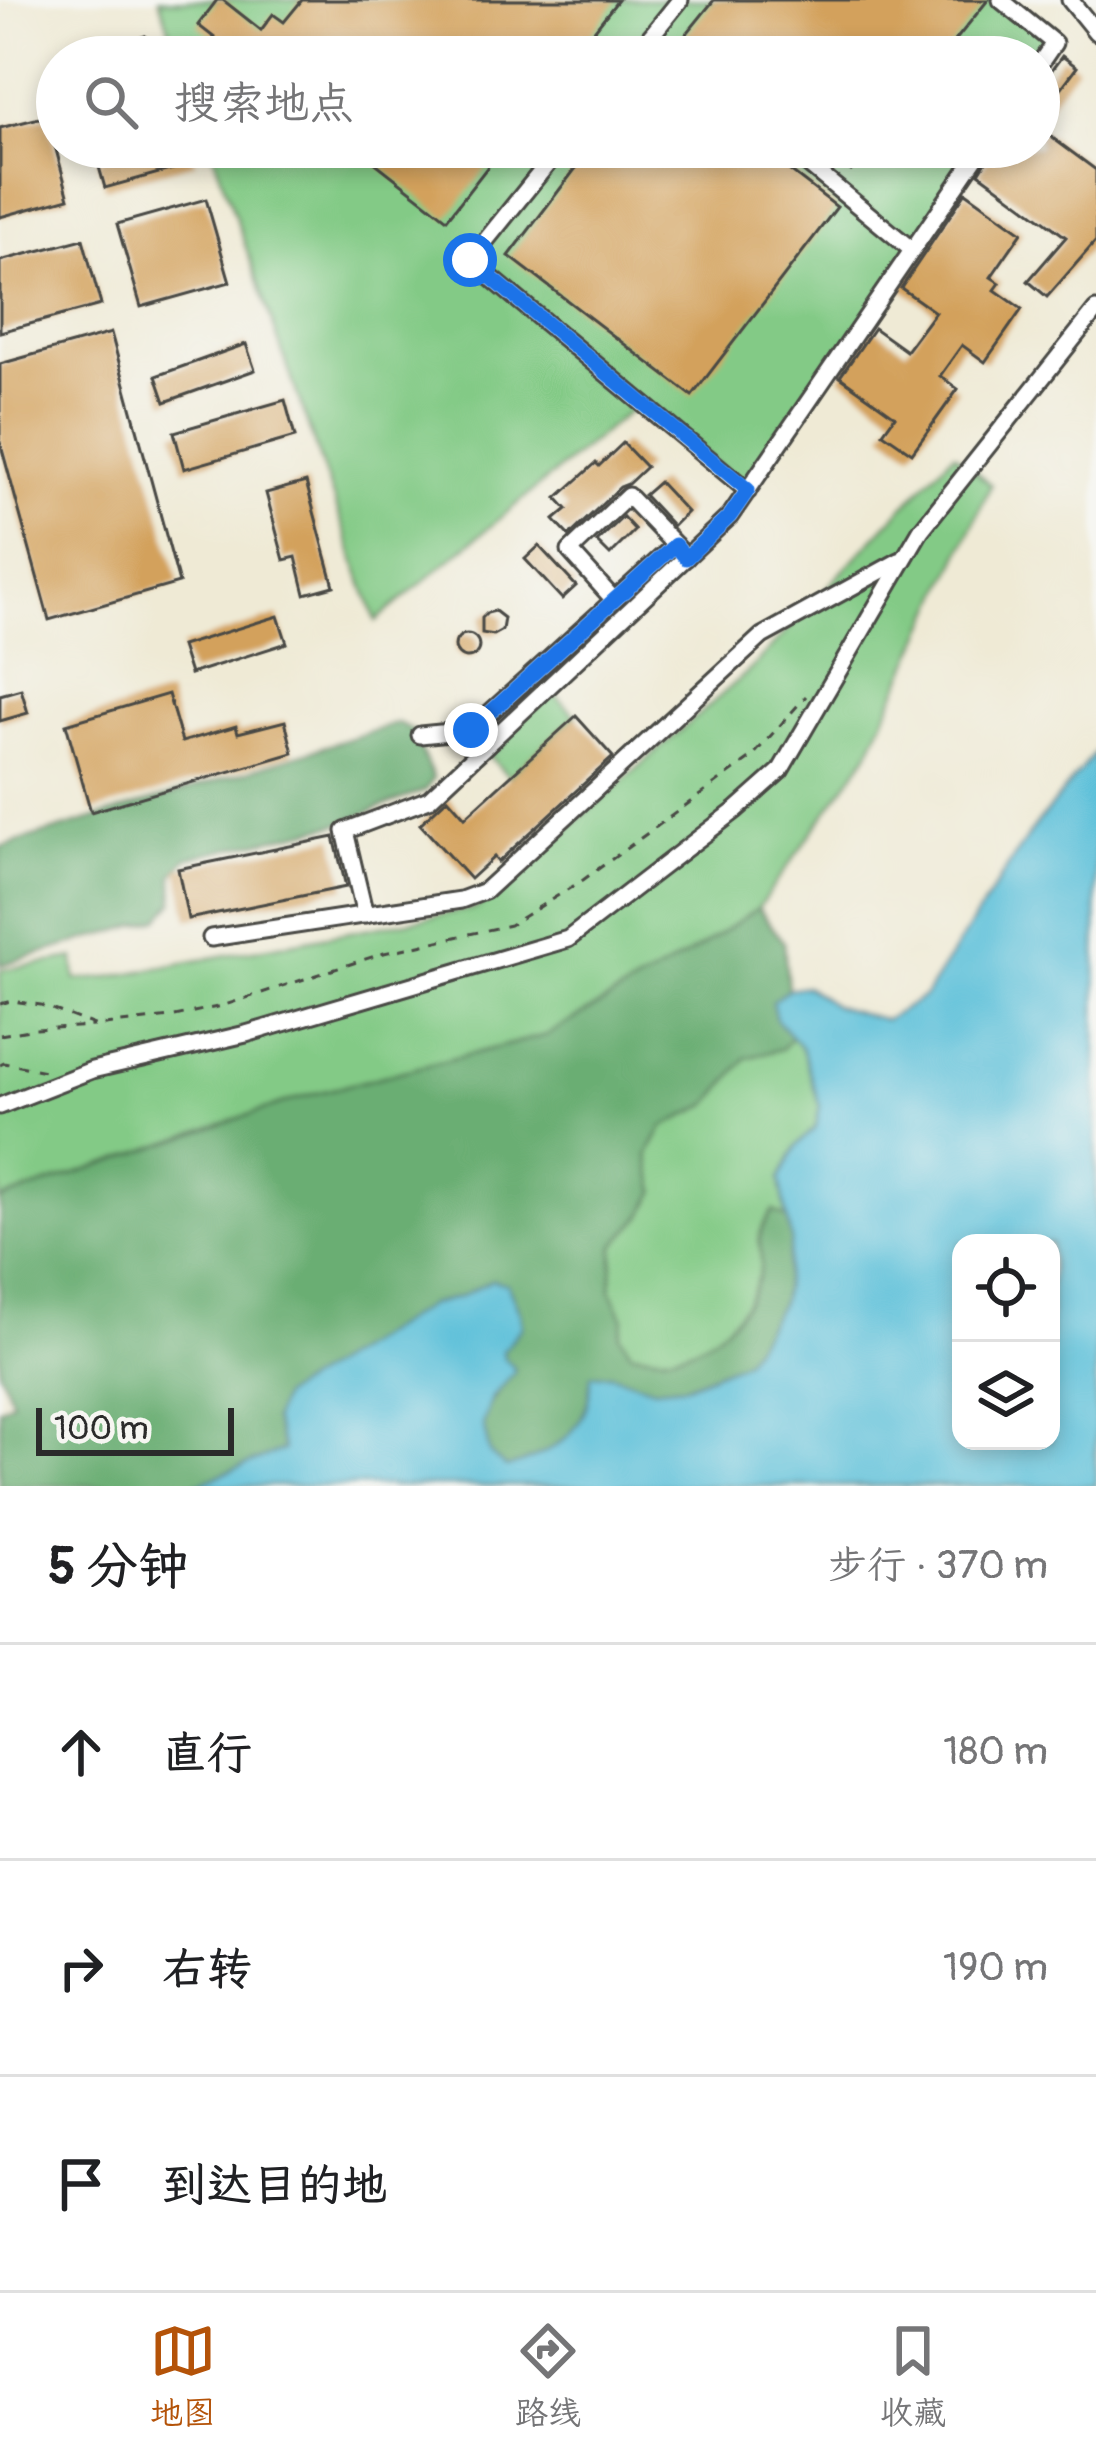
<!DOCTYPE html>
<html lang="zh">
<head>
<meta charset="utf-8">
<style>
  :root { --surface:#fff; --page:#f6f6f6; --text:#202124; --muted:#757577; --line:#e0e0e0; --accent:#b45309 }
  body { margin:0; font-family:Pangolin,"LXGW WenKai TC",sans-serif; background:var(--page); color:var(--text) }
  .controls { position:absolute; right:36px; bottom:36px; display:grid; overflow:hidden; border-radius:24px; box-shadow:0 6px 18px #0003 }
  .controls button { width:108px; height:108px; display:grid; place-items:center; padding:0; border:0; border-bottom:3px solid var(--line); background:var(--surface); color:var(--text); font:60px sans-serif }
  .scale { position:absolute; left:36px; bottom:30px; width:198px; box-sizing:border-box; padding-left:12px; border:6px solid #2b2b2b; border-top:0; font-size:33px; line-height:42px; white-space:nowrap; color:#2b2b2b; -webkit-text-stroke:9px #f6f6f2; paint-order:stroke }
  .stop { position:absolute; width:36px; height:36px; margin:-27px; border:9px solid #1a73e8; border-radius:50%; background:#fff }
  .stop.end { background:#1a73e8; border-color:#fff; box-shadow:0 3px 12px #0008 }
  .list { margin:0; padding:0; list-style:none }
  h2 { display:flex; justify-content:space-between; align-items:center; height:156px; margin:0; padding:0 48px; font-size:51px }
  h2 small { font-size:39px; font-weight:400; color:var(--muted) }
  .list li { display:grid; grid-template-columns:78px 1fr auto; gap:36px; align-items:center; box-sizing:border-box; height:216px; padding:0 48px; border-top:3px solid var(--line) }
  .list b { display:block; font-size:45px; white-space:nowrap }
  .list em { font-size:39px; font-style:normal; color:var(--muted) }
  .icon { flex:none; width:66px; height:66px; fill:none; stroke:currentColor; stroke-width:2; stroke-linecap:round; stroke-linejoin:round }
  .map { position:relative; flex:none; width:1096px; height:1486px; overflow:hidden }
  .search { position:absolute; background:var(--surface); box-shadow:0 6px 18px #0003; left:36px; right:36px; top:36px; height:132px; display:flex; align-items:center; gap:30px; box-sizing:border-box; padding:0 42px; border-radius:66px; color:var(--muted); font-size:45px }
  .sheet { height:804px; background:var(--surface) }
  nav { display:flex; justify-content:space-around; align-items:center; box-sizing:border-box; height:168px; border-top:3px solid var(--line); background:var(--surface); font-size:33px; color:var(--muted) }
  nav a { display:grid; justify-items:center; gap:6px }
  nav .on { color:var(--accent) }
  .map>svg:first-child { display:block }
  .green { fill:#83ca86; stroke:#577a58; stroke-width:3 }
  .forest { fill:#6aae73; stroke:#4a6c4f; stroke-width:3 }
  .water { fill:#5bc0d9; stroke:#437682; stroke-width:3; fill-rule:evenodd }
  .building { fill:#d3a15c }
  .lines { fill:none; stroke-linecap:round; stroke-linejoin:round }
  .minor-casing { stroke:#484844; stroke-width:21 }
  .path { stroke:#484844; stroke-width:3; stroke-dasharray:9 9; stroke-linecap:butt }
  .minor { stroke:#fff; stroke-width:15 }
  .route { stroke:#1a73e8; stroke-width:15 }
</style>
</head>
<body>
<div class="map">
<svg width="1096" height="1486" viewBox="0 0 1096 1486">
  <rect width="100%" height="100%" fill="#f6f6f2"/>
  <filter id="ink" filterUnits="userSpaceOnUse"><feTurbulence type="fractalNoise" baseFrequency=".00833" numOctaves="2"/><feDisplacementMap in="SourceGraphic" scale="24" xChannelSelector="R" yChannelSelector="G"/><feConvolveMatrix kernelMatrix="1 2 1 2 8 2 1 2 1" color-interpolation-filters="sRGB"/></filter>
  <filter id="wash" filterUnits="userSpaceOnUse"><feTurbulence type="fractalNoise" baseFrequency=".004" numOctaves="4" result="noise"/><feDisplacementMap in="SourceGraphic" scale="48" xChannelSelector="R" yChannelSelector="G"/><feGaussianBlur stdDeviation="2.7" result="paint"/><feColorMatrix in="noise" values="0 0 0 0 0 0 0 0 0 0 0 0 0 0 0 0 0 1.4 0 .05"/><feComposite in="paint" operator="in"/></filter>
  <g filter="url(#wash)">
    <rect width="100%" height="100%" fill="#efead5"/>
    <g class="green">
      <path d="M159,0H1006L1054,43L1039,57H179Z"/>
      <path d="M211,147H983L748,491L640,402L376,621Z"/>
      <path d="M954,453L991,485L868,754L758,908L699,948L547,1035L305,1096L0,1200V970L74,958L76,980L104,978L477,908L749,671Z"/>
      <path d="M548,687L576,716L509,777L482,749Z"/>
      <path d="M792,1037L802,1048L820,1106L816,1127L796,1147L780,1179L787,1218L773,1211C748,1244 768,1246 759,1275C746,1315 711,1348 669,1355C657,1357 643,1353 631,1352L620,1335L611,1291L614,1246L643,1215L656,1191L648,1155L663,1127L709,1104L746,1058L780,1049Z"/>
    </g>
    <g class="forest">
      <path d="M398,723L412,730L433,778L426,790L338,824L187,858L173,875L174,902L159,919L0,965V847L156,800Z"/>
      <path d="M758,908L784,943L788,989L772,1002L776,1019L792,1037L781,1049L746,1058L709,1104L663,1127L648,1155L656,1191L643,1215L614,1246L611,1291L624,1319L620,1335L631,1352C643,1353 657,1357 669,1355C711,1348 747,1314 759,1274C767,1245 748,1244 773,1211L787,1218L791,1240L781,1303L744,1361L686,1385L654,1388L592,1375C590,1384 590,1395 587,1404C577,1441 539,1458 506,1468C501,1464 494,1460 490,1455C470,1424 496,1393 515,1371L512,1365L504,1359L492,1280L459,1297L429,1305L273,1419L283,1450L193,1486H0V1408L12,1401L0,1371V1200L305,1096L547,1035L699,948Z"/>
    </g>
    <path class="water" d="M1096,751V1486H193L283,1450L273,1419L282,1396L429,1305L459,1297L492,1280L507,1284L520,1313L522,1326L503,1351L504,1359L512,1365L515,1371L492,1398L483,1424L490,1454L506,1468C539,1459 577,1440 587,1404C590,1395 590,1384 591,1375L611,1374L654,1388L687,1385L744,1361L781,1303L791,1240L780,1179L796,1147L816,1127L820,1106L802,1048L776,1019L772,1002L788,989L806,986L835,1006L885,1020L925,996L1029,834ZM961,1243H1051V1441H961Z"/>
    <g id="blocks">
      <g class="building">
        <path d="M217,0H223L261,30L273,14L284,22L302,0H618L573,57H239L198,25Z"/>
        <path d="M714,0H988L942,57H708L684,37Z"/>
        <path d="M145,36L152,57H87V55Z"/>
        <path d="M1062,56L1077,67L1039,118V87Z"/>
        <path d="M47,116L69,198L0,217V128Z"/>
        <path d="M1039,128L1096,170V241L1047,297L1028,281L1066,237L979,173L995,147H1039Z"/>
        <path d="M145,147H190L195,163L105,188L97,160Z"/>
        <path d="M355,147H503L447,219Z"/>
        <path d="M592,147H759L837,207L692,396L509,256Z"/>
        <path d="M820,147H870L851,171Z"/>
        <path d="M966,192L1022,232L991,277L1000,283L995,290L1022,309L985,362L962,345L940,376L958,389L912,453L883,433L895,416L840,377L874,328L906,351L935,312L901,288Z"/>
        <path d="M206,199L230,282L141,307L117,224Z"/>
        <path d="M83,239L101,305L0,332V261Z"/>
        <path d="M111,333L179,583L49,620L0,442V364Z"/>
        <path d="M246,344L255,370L165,402L156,376Z"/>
        <path d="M285,400L295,437L184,469L174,432Z"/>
        <path d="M623,443L646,467L628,484L620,487L569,536L554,520L567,509L557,498L596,463L599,466Z"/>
        <path d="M306,482L334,586L305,594L296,557L284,560L266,493Z"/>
        <path d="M659,482L687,512L673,526L644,495Z"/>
        <path d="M623,517L635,530L610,555L597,542Z"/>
        <path d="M539,546L576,586L562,599L525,559Z"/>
        <path d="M495,611L504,618L502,630L493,635L482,633V618L487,613Z"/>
        <path d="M278,616L287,643L190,674L181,646Z"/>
        <circle cx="467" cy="646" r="12"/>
        <path d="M21,689L28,713L0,721V695Z"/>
        <path d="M168,694L182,742L236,726L238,733L285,721L293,753L91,812L66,724Z"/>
        <path d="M576,716L613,757L498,862L494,857L470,879L420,824L448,798L465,817Z"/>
        <path d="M334,837L346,887L188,919L178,869Z"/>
      </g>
    </g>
  </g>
  <g filter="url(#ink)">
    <use href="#blocks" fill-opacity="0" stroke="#484844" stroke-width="3"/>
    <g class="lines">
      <g class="minor-casing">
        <g id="minor">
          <path d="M1001,0L1054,43L1039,65"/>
          <path d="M1070,0L1096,32"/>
          <path d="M651,36L677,57"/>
          <path d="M634,57L680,0"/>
          <path d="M561,147L470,260L748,491"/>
          <path d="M787,147L912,250"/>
          <path d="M614,600L570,551L628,496L675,545"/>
          <path d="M420,735L471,730L675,545L686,558"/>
          <path d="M365,915L345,831L429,799L730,516L983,147"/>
          <path d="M211,938L461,900L485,891L762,636L899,561"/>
          <path d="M0,1106L92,1070L246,1034L568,939L736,810L780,771L921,530L1096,310"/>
        </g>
      </g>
      <g class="path">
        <path d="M0,1004L11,1001L41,1005L97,1026L170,1017L222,1006L384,953L510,925L583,880L751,758L806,696"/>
        <path d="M0,1035L35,1029L94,1026"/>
        <path d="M0,1065L4,1063L45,1071"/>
      </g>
      <use href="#minor" class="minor"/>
    </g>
  </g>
  <g class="lines" filter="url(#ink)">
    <path class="route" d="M470,260L748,490L730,516L686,558L675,545L471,730"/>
  </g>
</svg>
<div class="controls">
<button><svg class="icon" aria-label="locate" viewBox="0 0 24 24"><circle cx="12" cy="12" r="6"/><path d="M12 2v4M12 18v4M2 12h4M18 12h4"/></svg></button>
<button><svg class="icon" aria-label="layers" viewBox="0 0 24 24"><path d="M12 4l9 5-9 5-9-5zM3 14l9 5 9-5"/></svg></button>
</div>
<div class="scale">100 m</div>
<div class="stop" style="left:470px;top:260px"></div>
<div class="stop end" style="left:471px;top:730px"></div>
<div class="search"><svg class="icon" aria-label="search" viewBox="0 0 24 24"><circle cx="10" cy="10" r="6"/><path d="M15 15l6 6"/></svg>搜索地点</div>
</div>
<section class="sheet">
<h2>5 分钟<small>步行 · 370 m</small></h2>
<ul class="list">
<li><svg class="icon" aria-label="ahead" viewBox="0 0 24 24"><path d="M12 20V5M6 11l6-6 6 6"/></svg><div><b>直行</b></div><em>180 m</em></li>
<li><svg class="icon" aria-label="right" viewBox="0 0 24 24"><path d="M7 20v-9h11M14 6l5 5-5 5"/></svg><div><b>右转</b></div><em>190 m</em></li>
<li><svg class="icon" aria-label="arrive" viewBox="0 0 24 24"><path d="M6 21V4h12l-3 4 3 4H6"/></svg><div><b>到达目的地</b></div></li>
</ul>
</section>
<nav>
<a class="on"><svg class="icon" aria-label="map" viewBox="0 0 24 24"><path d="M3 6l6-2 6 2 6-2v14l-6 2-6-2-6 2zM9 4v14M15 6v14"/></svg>地图</a>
<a><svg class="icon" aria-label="directions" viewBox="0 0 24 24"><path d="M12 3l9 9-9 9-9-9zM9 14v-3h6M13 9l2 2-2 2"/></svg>路线</a>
<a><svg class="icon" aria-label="saved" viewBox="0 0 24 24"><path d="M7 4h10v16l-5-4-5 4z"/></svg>收藏</a>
</nav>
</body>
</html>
